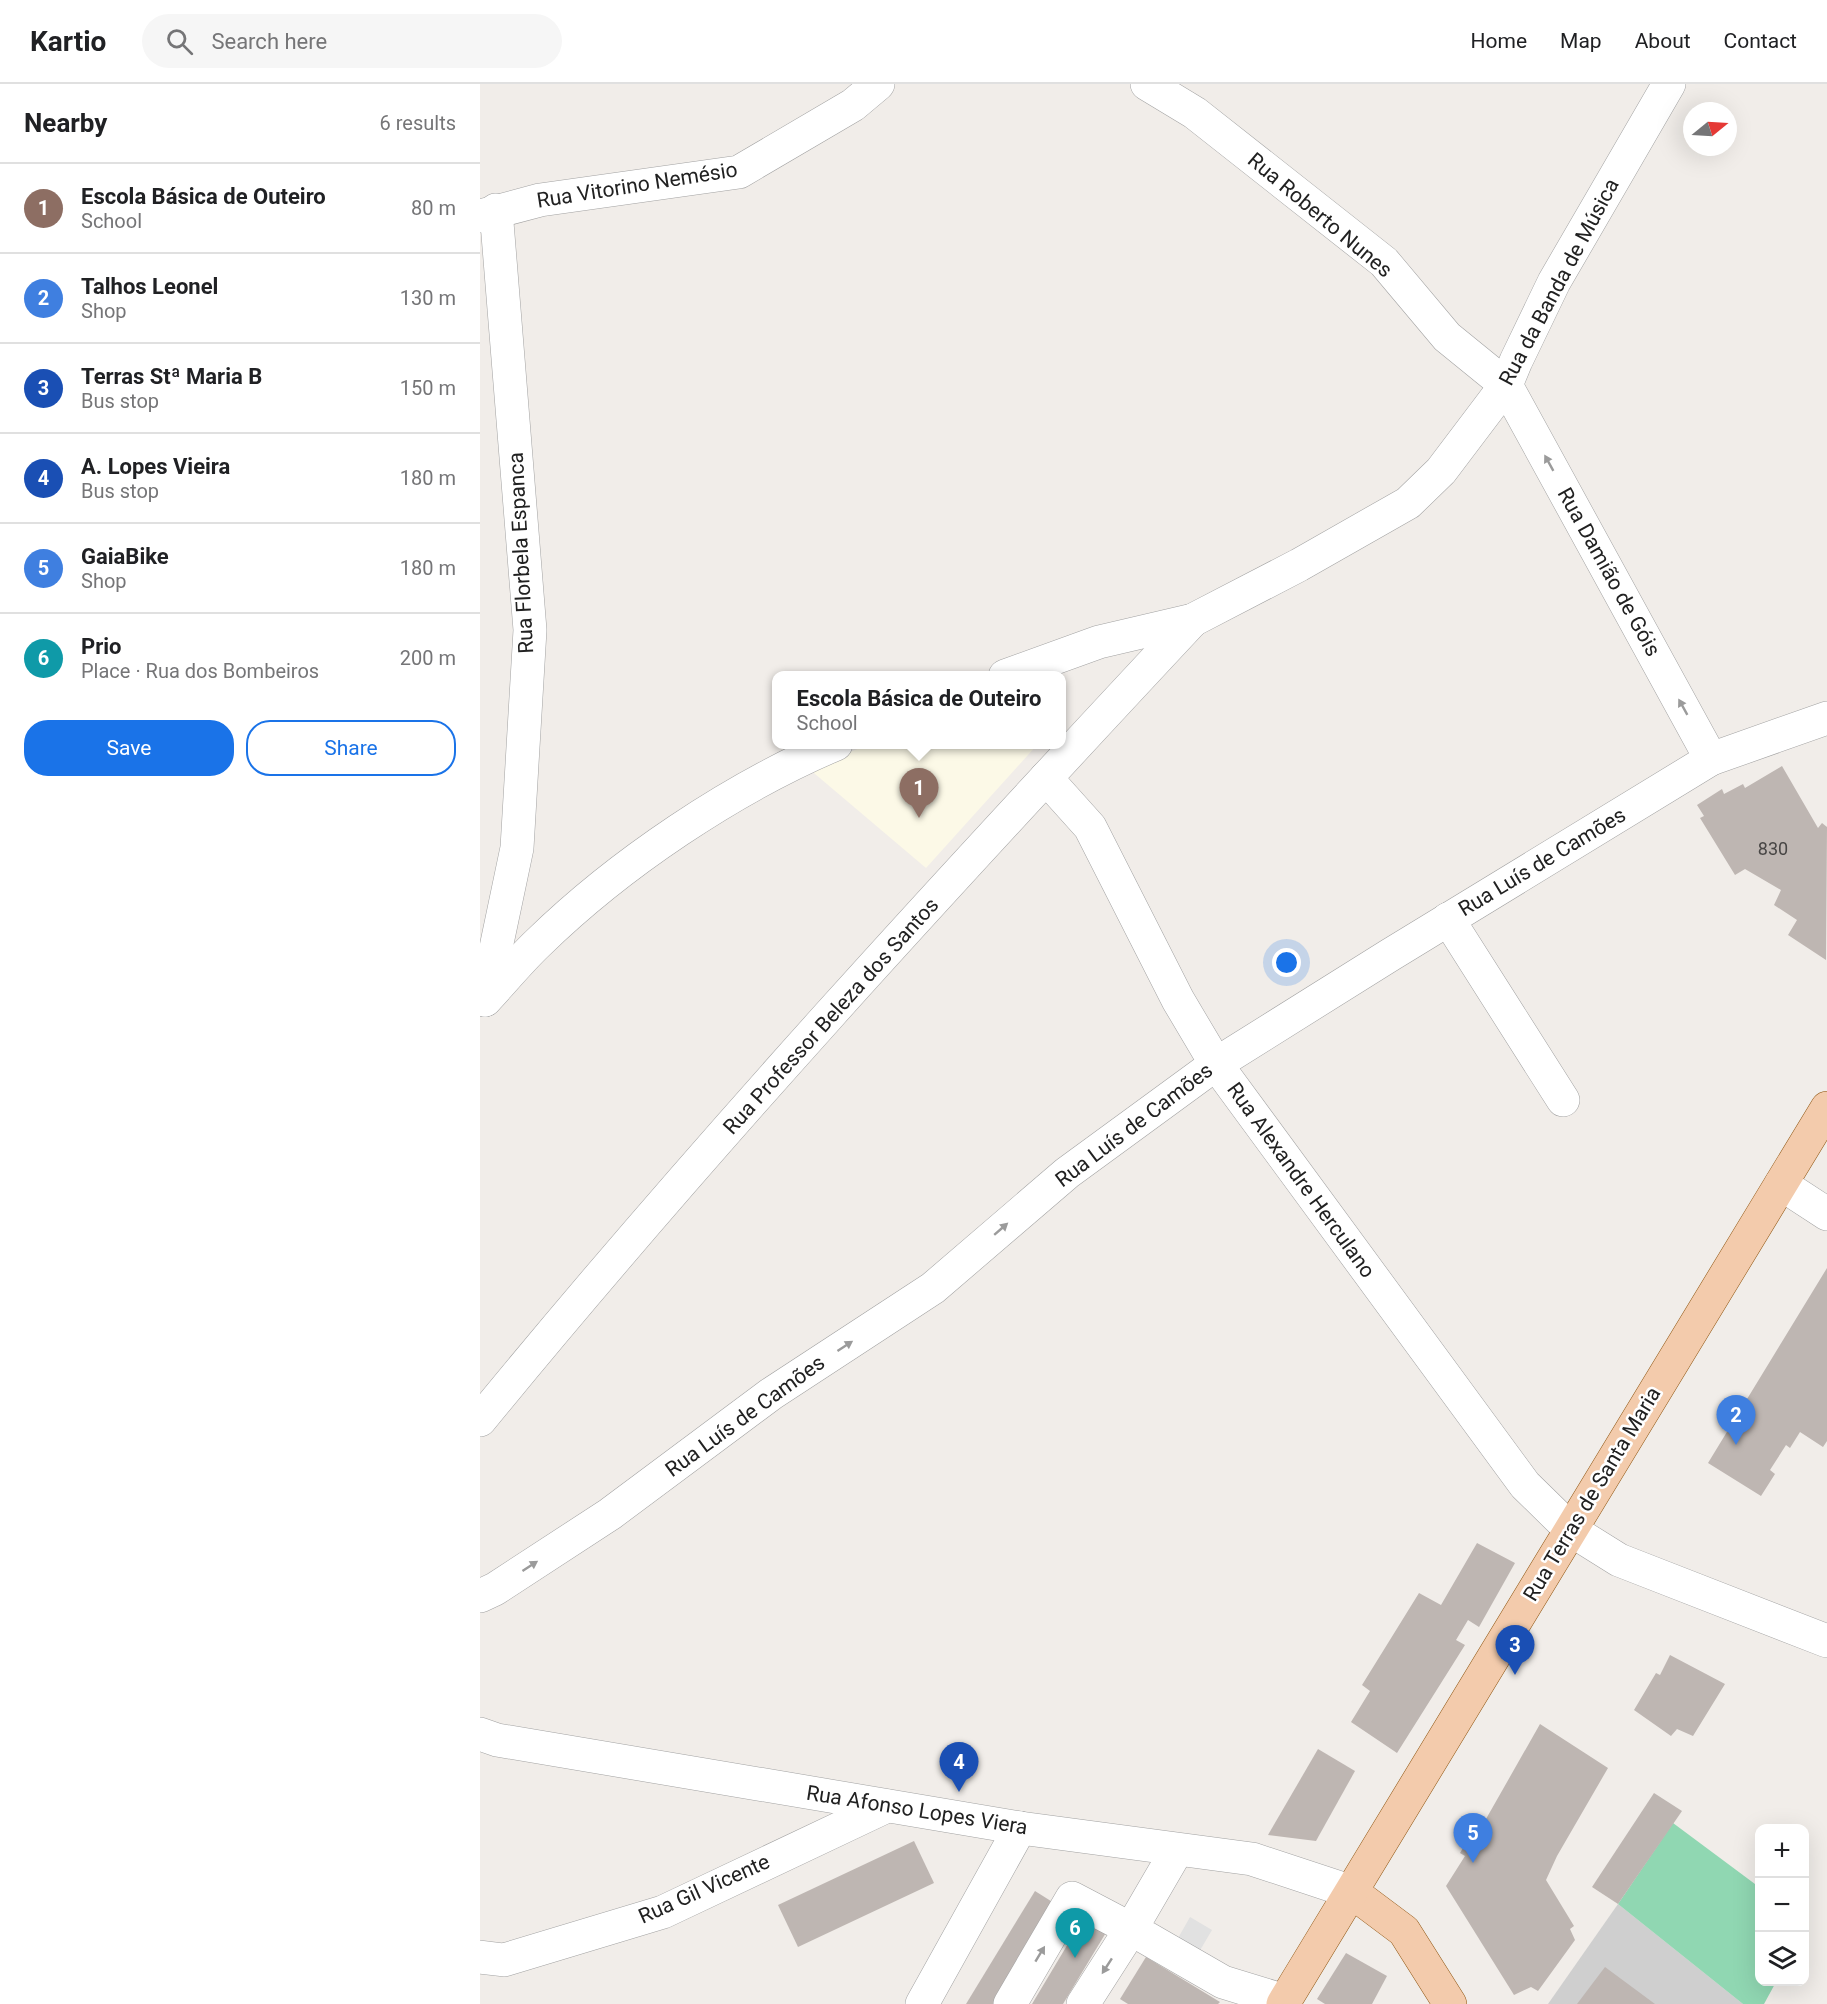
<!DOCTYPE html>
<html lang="en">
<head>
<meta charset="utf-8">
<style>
  :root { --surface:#fff; --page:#f6f6f6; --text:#202124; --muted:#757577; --line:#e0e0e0; --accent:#1a73e8 }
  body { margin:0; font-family:Roboto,sans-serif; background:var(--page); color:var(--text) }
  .controls { position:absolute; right:18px; bottom:18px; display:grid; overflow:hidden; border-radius:12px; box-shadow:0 6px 24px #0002 }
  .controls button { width:54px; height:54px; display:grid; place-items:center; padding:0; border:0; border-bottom:2px solid var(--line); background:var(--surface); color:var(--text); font:30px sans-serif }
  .compass { position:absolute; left:1203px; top:18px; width:54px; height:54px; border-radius:50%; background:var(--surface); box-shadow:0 6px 24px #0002; rotate:72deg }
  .you { position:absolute; left:807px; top:879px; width:21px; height:21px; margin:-15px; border:4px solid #fff; border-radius:50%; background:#1a73e8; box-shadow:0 0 0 9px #1a73e833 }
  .badge { display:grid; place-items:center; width:39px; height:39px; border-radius:50%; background:var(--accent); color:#fff; font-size:20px; font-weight:700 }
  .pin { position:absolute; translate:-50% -50px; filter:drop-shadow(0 2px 3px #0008) }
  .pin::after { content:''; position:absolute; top:32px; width:21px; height:18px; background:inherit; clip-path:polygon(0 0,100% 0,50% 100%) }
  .popup { position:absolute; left:292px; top:587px; width:294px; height:78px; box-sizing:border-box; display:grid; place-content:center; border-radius:12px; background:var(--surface); filter:drop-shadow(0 2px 4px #0005); font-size:20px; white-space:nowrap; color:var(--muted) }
  .popup b { font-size:22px; color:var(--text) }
  .popup::after { content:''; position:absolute; left:50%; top:100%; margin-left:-12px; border:12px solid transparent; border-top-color:var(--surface) }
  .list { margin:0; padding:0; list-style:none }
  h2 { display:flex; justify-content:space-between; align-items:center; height:78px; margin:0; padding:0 24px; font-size:26px }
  h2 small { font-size:20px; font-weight:400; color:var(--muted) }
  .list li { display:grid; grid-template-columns:39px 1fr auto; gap:18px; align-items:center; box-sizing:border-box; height:90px; padding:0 24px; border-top:2px solid var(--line) }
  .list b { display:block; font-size:22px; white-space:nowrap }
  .list p { margin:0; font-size:20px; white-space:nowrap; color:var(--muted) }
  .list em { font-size:20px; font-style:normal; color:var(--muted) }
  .actions { display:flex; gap:12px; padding:18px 24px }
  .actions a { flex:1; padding:14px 0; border:2px solid var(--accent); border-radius:24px; text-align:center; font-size:21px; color:var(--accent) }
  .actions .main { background:var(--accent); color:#fff }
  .icon { flex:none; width:33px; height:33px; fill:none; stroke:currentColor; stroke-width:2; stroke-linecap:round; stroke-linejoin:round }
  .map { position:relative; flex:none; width:1347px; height:1920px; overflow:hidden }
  header { display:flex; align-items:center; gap:36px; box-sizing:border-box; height:84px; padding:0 30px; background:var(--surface); border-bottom:2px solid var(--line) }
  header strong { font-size:28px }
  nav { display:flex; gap:33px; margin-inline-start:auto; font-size:21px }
  .search { width:420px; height:54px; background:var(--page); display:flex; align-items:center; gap:15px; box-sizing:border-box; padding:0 21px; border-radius:33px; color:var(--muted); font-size:22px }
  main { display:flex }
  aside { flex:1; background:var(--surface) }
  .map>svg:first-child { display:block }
  .education { fill:#fcf9e7 }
  .religious { fill:#cfcfcf }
  .pitch { fill:#90d7b2 }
  .parking { fill:#e1e1e1 }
  .building { fill:#beb6b2 }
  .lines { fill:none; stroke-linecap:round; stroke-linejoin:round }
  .minor-casing { stroke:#a2a2a2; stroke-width:34 }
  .major-casing { stroke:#8f5510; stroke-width:34 }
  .minor { stroke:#fff; stroke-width:33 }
  .major { stroke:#f3cbac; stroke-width:33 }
  .oneway { fill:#9b9b9b }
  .labels { text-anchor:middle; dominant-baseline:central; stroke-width:5; stroke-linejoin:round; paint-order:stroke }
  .number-label { font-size:18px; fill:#484645 }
  .street-label { font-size:21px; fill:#212121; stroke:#fff }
</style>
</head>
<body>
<header>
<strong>Kartio</strong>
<div class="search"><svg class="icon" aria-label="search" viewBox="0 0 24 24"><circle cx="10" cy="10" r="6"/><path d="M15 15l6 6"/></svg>Search here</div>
<nav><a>Home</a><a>Map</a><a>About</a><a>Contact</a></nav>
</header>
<main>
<aside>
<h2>Nearby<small>6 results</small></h2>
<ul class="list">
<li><span class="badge" style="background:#8d6e63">1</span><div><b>Escola Básica de Outeiro</b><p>School</p></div><em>80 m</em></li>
<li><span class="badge" style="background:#3f7fe0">2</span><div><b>Talhos Leonel</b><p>Shop</p></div><em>130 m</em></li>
<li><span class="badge" style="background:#1a4fb4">3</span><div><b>Terras Stª Maria B</b><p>Bus stop</p></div><em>150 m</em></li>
<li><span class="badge" style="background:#1a4fb4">4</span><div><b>A. Lopes Vieira</b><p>Bus stop</p></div><em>180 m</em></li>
<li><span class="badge" style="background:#3f7fe0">5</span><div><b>GaiaBike</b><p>Shop</p></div><em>180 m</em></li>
<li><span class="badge" style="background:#0f9aa8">6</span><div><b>Prio</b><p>Place · Rua dos Bombeiros</p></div><em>200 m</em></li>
</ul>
<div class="actions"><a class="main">Save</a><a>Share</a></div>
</aside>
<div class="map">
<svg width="1347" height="1920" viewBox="0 0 1347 1920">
  <rect width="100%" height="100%" fill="#f1ede9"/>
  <path class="education" d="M388,661H557L446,784L328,684Z"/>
  <path class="religious" d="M1138,1820L1263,1920H1068Z"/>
  <path class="pitch" d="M1193,1739L1279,1803L1280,1898H1296L1284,1920H1263L1138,1820Z"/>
  <path class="parking" d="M710,1833L732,1846L719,1868L697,1856Z"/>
  <g class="building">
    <path d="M1302,682L1338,744L1342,739L1347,743L1346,876L1308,851L1317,836L1294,821L1301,806L1265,785L1255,791L1220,734L1224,732L1217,721L1242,705L1244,710L1263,700L1265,704Z"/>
    <path d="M1347,1184V1357L1343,1363L1320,1348L1310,1364L1306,1361L1290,1386L1295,1390L1281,1412L1228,1379Z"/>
    <path d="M997,1459L1035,1479L999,1543L988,1536L976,1556L985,1561L917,1669L871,1638L890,1607L882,1601L939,1509L961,1521Z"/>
    <path d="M1190,1571L1245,1600L1213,1652L1197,1645L1191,1652L1154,1626L1176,1589L1180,1591Z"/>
    <path d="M1060,1640L1128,1684L1077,1772L1066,1796L1094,1842L1090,1845L1095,1856L1058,1907L1051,1903L1034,1911L966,1802L985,1772L980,1769L997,1740L1002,1742Z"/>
    <path d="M838,1665L875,1687L836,1757L788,1751Z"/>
    <path d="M1174,1709L1202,1727L1138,1820L1112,1803Z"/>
    <path d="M434,1757L454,1799L318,1863L298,1821Z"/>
    <path d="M555,1807L574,1819L513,1920H486Z"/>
    <path d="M616,1813L639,1827L583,1920H552Z"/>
    <path d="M866,1869L907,1892L892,1920H845L837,1915Z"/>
    <path d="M666,1873L740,1918L738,1920H648L640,1915Z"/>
    <path d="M1125,1883L1175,1920H1097Z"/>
  </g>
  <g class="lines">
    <g class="minor-casing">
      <g id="minor">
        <path d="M667,0L715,29L904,178L967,253L1026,301L1231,675"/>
        <path d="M0,132L60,116L259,88L373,21L398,0"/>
        <path d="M525,592L619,558L713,536L819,481L928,419L961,387L1026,301L1036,277L1074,198L1189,0"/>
        <path d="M566,694L610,743L698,916L736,980L1045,1401L1091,1446L1139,1476L1347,1557"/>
        <path d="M968,835L1083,1016"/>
        <path d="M5,916L37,764L50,546L16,126"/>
        <path d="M5,916C23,897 39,877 58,859C139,780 252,704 356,660"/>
        <path d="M1301,1100L1347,1130"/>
        <path d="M0,1336C226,1060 469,797 713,536"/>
        <path d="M0,1512L15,1505L130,1430L291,1310L453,1204L587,1089L736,980L910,871L1231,675L1347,634"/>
        <path d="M0,1650L17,1656L540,1744L772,1775L872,1808"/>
        <path d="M697,1766L651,1845L743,1898L805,1917"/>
        <path d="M0,1873L24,1876L183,1828L407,1722"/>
        <path d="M442,1920L540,1744"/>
        <path d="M530,1920L592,1814L651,1845L603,1920"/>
      </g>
    </g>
    <g class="major-casing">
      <g id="major">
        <path d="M872,1808L924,1847L970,1920"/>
        <path d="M803,1920L1347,1024"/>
      </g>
    </g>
    <use href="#minor" class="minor"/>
    <use href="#major" class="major"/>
  </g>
  <defs><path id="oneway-solid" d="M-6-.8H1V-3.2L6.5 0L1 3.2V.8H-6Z" transform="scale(1.5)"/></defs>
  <g class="oneway">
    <use href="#oneway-solid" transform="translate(1069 379) rotate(-119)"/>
    <use href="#oneway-solid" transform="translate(1203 623) rotate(-119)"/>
    <use href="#oneway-solid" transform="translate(521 1145) rotate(-41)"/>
    <use href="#oneway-solid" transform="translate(365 1262) rotate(-33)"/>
    <use href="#oneway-solid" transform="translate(50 1482) rotate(-33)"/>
    <use href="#oneway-solid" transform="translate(560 1870) rotate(-59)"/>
    <use href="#oneway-solid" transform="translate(627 1882) rotate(123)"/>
  </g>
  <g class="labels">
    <g class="number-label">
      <text x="1293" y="764">830</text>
    </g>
    <g class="street-label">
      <text transform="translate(157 101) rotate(-9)">Rua Vitorino Nemésio</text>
      <text transform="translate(840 131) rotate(40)">Rua Roberto Nunes</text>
      <text transform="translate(1079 198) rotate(-62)">Rua da Banda de Música</text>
      <text transform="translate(41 469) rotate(-93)">Rua Florbela Espanca</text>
      <text transform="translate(1129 488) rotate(61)">Rua Damião de Góis</text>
      <text transform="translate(1062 778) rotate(-31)">Rua Luís de Camões</text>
      <text transform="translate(351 932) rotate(-48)">Rua Professor Beleza dos Santos</text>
      <text transform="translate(654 1041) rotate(-37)">Rua Luís de Camões</text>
      <text transform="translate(821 1096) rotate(54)">Rua Alexandre Herculano</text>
      <text transform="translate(265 1332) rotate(-36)">Rua Luís de Camões</text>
      <text transform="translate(1112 1410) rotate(-59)">Rua Terras de Santa Maria</text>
      <text transform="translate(437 1726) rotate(9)">Rua Afonso Lopes Viera</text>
      <text transform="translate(224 1805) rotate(-24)">Rua Gil Vicente</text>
    </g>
  </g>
</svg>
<div class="controls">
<button>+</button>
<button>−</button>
<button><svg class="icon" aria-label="layers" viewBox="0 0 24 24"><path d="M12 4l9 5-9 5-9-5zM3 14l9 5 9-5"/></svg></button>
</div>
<svg class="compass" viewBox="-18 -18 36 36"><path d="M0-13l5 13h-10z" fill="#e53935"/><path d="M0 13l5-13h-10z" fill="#757577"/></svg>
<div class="you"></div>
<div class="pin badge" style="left:439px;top:734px;background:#8d6e63">1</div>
<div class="popup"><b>Escola Básica de Outeiro</b>School</div>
<div class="pin badge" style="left:1256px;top:1361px;background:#3f7fe0">2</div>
<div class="pin badge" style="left:1035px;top:1591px;background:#1a4fb4">3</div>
<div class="pin badge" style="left:479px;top:1708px;background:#1a4fb4">4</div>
<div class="pin badge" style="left:993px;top:1779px;background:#3f7fe0">5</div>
<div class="pin badge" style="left:595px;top:1874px;background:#0f9aa8">6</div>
</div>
</main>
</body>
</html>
